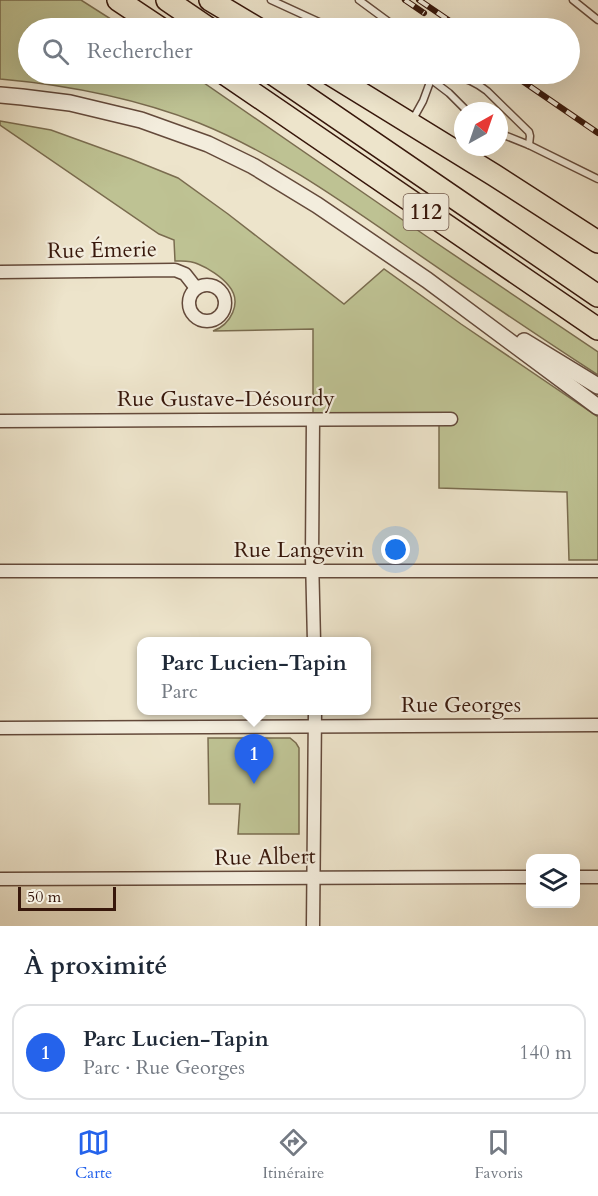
<!DOCTYPE html>
<html lang="fr">
<head>
<meta charset="utf-8">
<style>
  :root { --surface:#fff; --page:#f2f2f3; --text:#1f2937; --muted:#747a83; --line:#e0e1e3; --accent:#2563eb }
  body { margin:0; font-family:Cardo,serif; background:var(--page); color:var(--text) }
  .controls { position:absolute; right:18px; bottom:18px; display:grid; overflow:hidden; border-radius:12px; box-shadow:0 6px 24px #0002 }
  .controls button { width:54px; height:54px; display:grid; place-items:center; padding:0; border:0; border-bottom:2px solid var(--line); background:var(--surface); color:var(--text); font:30px sans-serif }
  .compass { position:absolute; left:454px; top:102px; width:54px; height:54px; border-radius:50%; background:var(--surface); box-shadow:0 6px 24px #0002; rotate:40deg }
  .scale { position:absolute; left:18px; bottom:15px; width:98px; box-sizing:border-box; padding-left:6px; border:3px solid #37170b; border-top:0; font-size:16px; line-height:21px; white-space:nowrap; color:#37170b; -webkit-text-stroke:4px #f3eddd; paint-order:stroke }
  .you { position:absolute; left:396px; top:550px; width:21px; height:21px; margin:-15px; border:4px solid #fff; border-radius:50%; background:#1a73e8; box-shadow:0 0 0 9px #1a73e833 }
  .badge { display:grid; place-items:center; width:39px; height:39px; border-radius:50%; background:var(--accent); color:#fff; font-size:20px; font-weight:700 }
  .pin { position:absolute; translate:-50% -50px; filter:drop-shadow(0 2px 3px #0008) }
  .pin::after { content:''; position:absolute; top:32px; width:21px; height:18px; background:inherit; clip-path:polygon(0 0,100% 0,50% 100%) }
  .popup { position:absolute; left:137px; top:637px; width:234px; height:78px; box-sizing:border-box; display:grid; place-content:center; border-radius:12px; background:var(--surface); filter:drop-shadow(0 2px 4px #0005); font-size:20px; white-space:nowrap; color:var(--muted) }
  .popup b { font-size:22px; color:var(--text) }
  .popup::after { content:''; position:absolute; left:50%; top:100%; margin-left:-12px; border:12px solid transparent; border-top-color:var(--surface) }
  .list { margin:0; padding:0; list-style:none }
  h2 { display:flex; justify-content:space-between; align-items:center; height:78px; margin:0; padding:0 24px; font-size:26px }
  h2 small { font-size:20px; font-weight:400; color:var(--muted) }
  .list li { display:grid; grid-template-columns:39px 1fr auto; gap:18px; align-items:center; box-sizing:border-box; height:96px; margin:0 12px 12px; padding:0 12px; border:2px solid var(--line); border-radius:18px }
  .list b { display:block; font-size:22px; white-space:nowrap }
  .list p { margin:0; font-size:20px; white-space:nowrap; color:var(--muted) }
  .list em { font-size:20px; font-style:normal; color:var(--muted) }
  .icon { flex:none; width:33px; height:33px; fill:none; stroke:currentColor; stroke-width:2; stroke-linecap:round; stroke-linejoin:round }
  .map { position:relative; flex:none; width:598px; height:926px; overflow:hidden }
  .search { position:absolute; background:var(--surface); box-shadow:0 6px 24px #0002; left:18px; right:18px; top:18px; height:66px; display:flex; align-items:center; gap:15px; box-sizing:border-box; padding:0 21px; border-radius:33px; color:var(--muted); font-size:22px }
  .sheet { height:186px; background:var(--surface) }
  nav { display:flex; justify-content:space-around; align-items:center; box-sizing:border-box; height:84px; border-top:2px solid var(--line); background:var(--surface); font-size:16px; color:var(--muted) }
  nav a { display:grid; justify-items:center; gap:3px }
  nav .on { color:var(--accent) }
  .map>svg:first-child { display:block }
  .green { fill:#bec293; stroke:#7a6c4f; stroke-width:1.5 }
  .lines { fill:none; stroke-linecap:round; stroke-linejoin:round }
  .service-casing { stroke:#644a3b; stroke-width:9 }
  .minor-casing { stroke:#644a3b; stroke-width:15 }
  .tertiary-casing { stroke:#644a3b; stroke-width:18 }
  .motorway-casing { stroke:#37170b; stroke-width:24 }
  .service { stroke:#f3eddd; stroke-width:6 }
  .minor { stroke:#f3eddd; stroke-width:12 }
  .tertiary { stroke:#f3eddd; stroke-width:15 }
  .motorway { stroke:#ede4cb; stroke-width:21 }
  .rail-casing { stroke:#37170b; stroke-width:6 }
  .rail { stroke:#f3eddd; stroke-width:4; stroke-dasharray:11; stroke-linecap:butt }
  .labels { text-anchor:middle; dominant-baseline:central; stroke-width:4.5; stroke-linejoin:round; paint-order:stroke }
  .shield { fill:#f3eddd; stroke:#6f574a; stroke-width:1.5 }
  .shield-label { font-size:21px; font-weight:bold; fill:#37170b }
  .street-label { font-size:22px; fill:#37170b; stroke:#f3eddd }
</style>
</head>
<body>
<div class="map">
<svg width="598" height="926" viewBox="0 0 598 926">
  <rect width="100%" height="100%" fill="#ede4cb"/>
  <filter id="stains"><feTurbulence type="fractalNoise" baseFrequency=".00333" numOctaves="4"/><feColorMatrix values="0 0 0 0 .2 0 0 0 0 .09 0 0 0 0 .02 0 0 0 .5 -.17"/></filter>
  <radialGradient id="worn" r=".72"><stop offset=".6" stop-color="#630" stop-opacity="0"/><stop offset="1" stop-color="#630" stop-opacity=".3"/></radialGradient>
  <g class="green">
    <path d="M0,0H81L125,28H28V74H191L426,236L598,352V375C532,332 467,288 402,243C337,198 273,153 199,123C135,98 68,85 0,79Z"/>
    <path d="M0,121L51,130L131,159L178,178L228,214L344,304L384,269L461,324L598,417V560H569L567,492L439,488V419L313,420V329L213,331C230,325 243,303 229,286C222,277 208,268 198,264C190,260 183,261 175,261L174,240L159,234L0,125Z"/>
    <path d="M208,738H290L296,743L299,748V834H238L240,804H209Z"/>
  </g>
  <g class="lines">
    <g class="service-casing">
      <g id="service">
        <path d="M271,0L332,28"/>
        <path d="M359,0L397,28"/>
        <path d="M573,0L598,20"/>
        <path d="M424,74L449,93L467,111"/>
        <path d="M450,74C463,77 476,82 487,91L529,132L530,136L529,145"/>
        <path d="M413,119L423,101L433,74"/>
        <path d="M499,133L529,145L598,179"/>
      </g>
    </g>
    <g class="minor-casing">
      <g id="minor">
        <path d="M0,272L175,270L185,274L196,288"/>
        <circle cx="207" cy="303" r="18"/>
        <path d="M313,420L312,557L314,642"/>
        <path d="M0,421L451,419"/>
        <path d="M0,571H598"/>
        <path d="M0,728L598,725"/>
        <path d="M576,877H598"/>
        <path d="M0,879L530,877"/>
        <path d="M313,926L315,710"/>
      </g>
    </g>
    <g class="tertiary-casing">
      <g id="tertiary">
        <path d="M0,95L22,97L70,103L141,120L208,144L253,166L317,205L427,280L598,407"/>
        <path d="M524,341L598,386"/>
      </g>
    </g>
    <g class="motorway-casing">
      <g id="motorway">
        <path d="M118,0L160,28"/>
        <path d="M167,0L208,28"/>
        <path d="M210,0L257,28"/>
        <path d="M225,74L598,329"/>
        <path d="M273,74L598,296"/>
        <path d="M330,74L494,175L598,242"/>
      </g>
    </g>
    <use href="#service" class="service"/>
    <use href="#minor" class="minor"/>
    <use href="#tertiary" class="tertiary"/>
    <use href="#motorway" class="motorway"/>
    <g class="rail-casing">
      <g id="rail">
        <path d="M405,0L424,13"/>
        <path d="M419,0L460,28"/>
        <path d="M512,74L598,133"/>
      </g>
    </g>
    <use href="#rail" class="rail"/>
  </g>
  <g class="labels">
    <rect class="shield" x="403.5" y="194" width="45" height="36" rx="4.5"/>
    <g class="shield-label">
      <text x="426" y="212">112</text>
    </g>
    <g class="street-label">
      <text transform="translate(102 250) rotate(-1)">Rue Émerie</text>
      <text x="226" y="399">Rue Gustave-Désourdy</text>
      <text x="299" y="550">Rue Langevin</text>
      <text x="461" y="705">Rue Georges</text>
      <text transform="translate(265 857) rotate(-1)">Rue Albert</text>
    </g>
  </g>
  <rect width="100%" height="100%" filter="url(#stains)"/>
  <rect width="100%" height="100%" fill="url(#worn)"/>
</svg>
<div class="controls">
<button><svg class="icon" aria-label="layers" viewBox="0 0 24 24"><path d="M12 4l9 5-9 5-9-5zM3 14l9 5 9-5"/></svg></button>
</div>
<svg class="compass" viewBox="-18 -18 36 36"><path d="M0-13l5 13h-10z" fill="#e53935"/><path d="M0 13l5-13h-10z" fill="#747a83"/></svg>
<div class="scale">50 m</div>
<div class="you"></div>
<div class="pin badge" style="left:254px;top:784px">1</div>
<div class="popup"><b>Parc Lucien-Tapin</b>Parc</div>
<div class="search"><svg class="icon" aria-label="search" viewBox="0 0 24 24"><circle cx="10" cy="10" r="6"/><path d="M15 15l6 6"/></svg>Rechercher</div>
</div>
<section class="sheet">
<h2>À proximité<small></small></h2>
<ul class="list">
<li><span class="badge">1</span><div><b>Parc Lucien-Tapin</b><p>Parc · Rue Georges</p></div><em>140 m</em></li>
</ul>
</section>
<nav>
<a class="on"><svg class="icon" aria-label="map" viewBox="0 0 24 24"><path d="M3 6l6-2 6 2 6-2v14l-6 2-6-2-6 2zM9 4v14M15 6v14"/></svg>Carte</a>
<a><svg class="icon" aria-label="directions" viewBox="0 0 24 24"><path d="M12 3l9 9-9 9-9-9zM9 14v-3h6M13 9l2 2-2 2"/></svg>Itinéraire</a>
<a><svg class="icon" aria-label="saved" viewBox="0 0 24 24"><path d="M7 4h10v16l-5-4-5 4z"/></svg>Favoris</a>
</nav>
</body>
</html>
